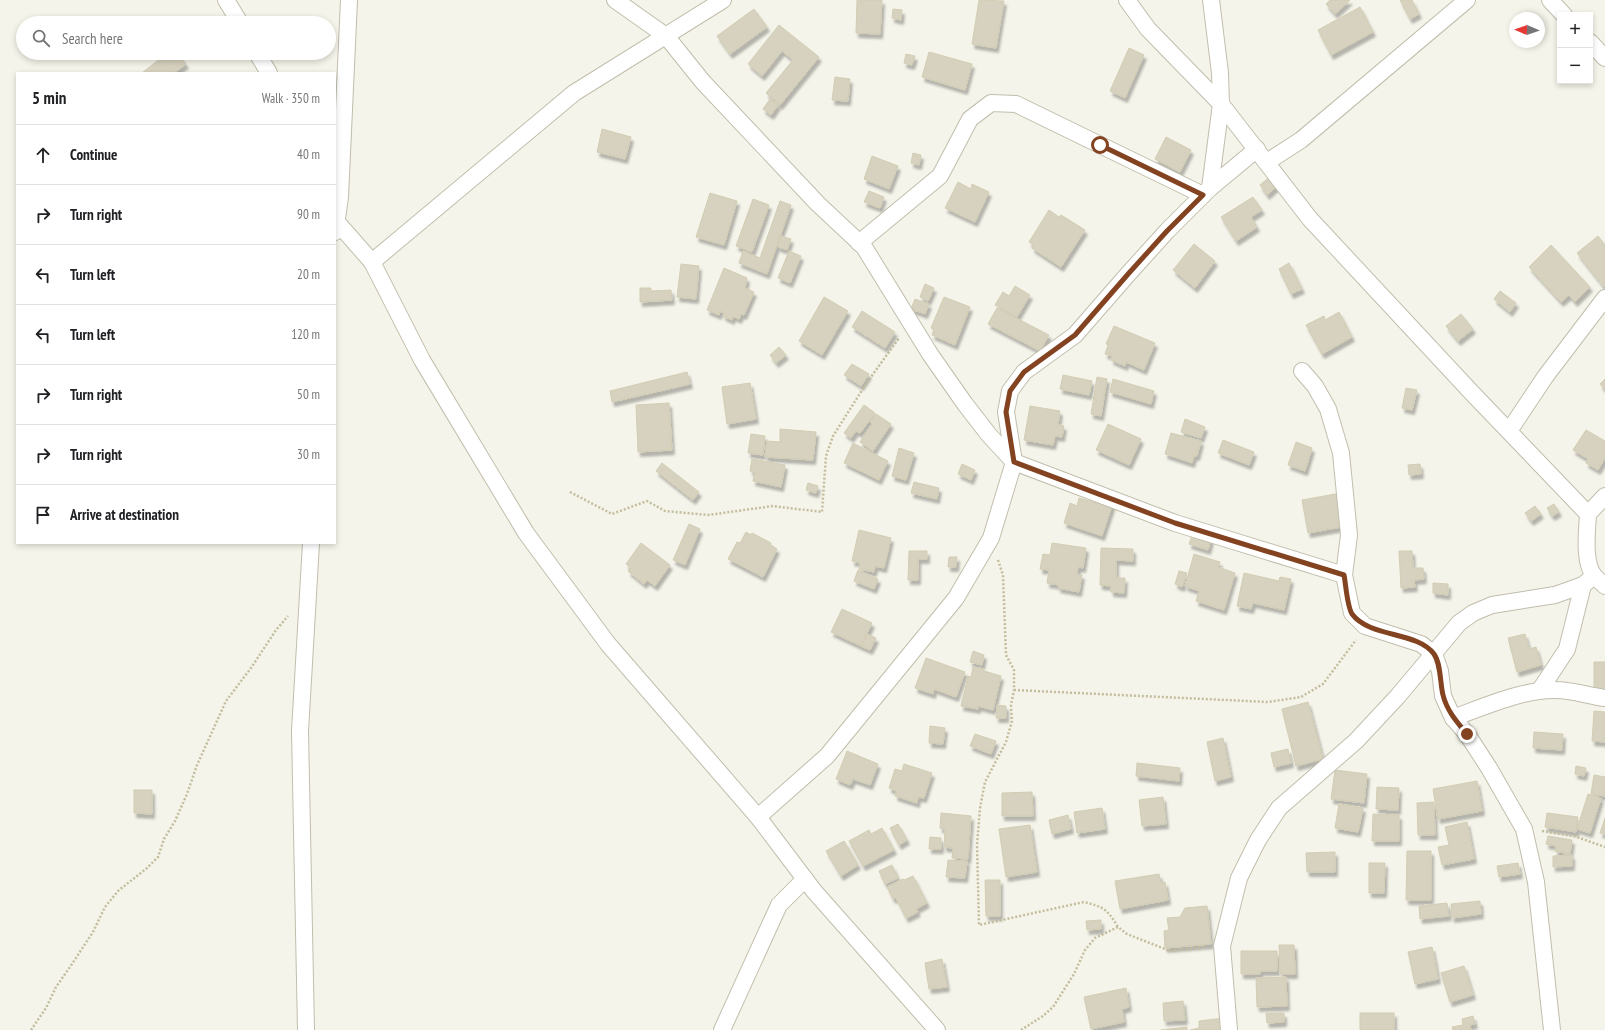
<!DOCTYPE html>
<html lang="en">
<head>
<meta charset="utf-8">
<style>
  :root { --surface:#fff; --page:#f6f6f6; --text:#202124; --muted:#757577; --line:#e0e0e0 }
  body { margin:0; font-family:"PT Sans Narrow",sans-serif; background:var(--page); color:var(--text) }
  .controls { position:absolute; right:12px; top:12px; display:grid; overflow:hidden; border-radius:0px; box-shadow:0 2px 6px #0003 }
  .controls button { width:36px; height:36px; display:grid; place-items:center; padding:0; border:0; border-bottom:1px solid var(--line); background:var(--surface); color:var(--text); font:20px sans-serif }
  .compass { position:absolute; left:1509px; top:12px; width:36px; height:36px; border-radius:50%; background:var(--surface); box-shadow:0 2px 6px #0003; rotate:272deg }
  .stop { position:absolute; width:12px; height:12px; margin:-9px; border:3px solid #834220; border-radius:50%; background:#fff }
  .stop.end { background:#834220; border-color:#fff; box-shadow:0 1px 4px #0008 }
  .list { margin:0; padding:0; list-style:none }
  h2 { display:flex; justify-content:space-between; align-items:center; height:52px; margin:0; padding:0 16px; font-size:17px }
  h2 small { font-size:13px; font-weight:400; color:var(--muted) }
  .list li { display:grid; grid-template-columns:26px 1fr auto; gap:12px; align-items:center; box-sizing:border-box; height:60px; padding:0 16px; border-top:1px solid var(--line) }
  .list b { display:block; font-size:15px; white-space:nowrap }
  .list em { font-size:13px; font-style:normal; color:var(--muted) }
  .icon { flex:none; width:22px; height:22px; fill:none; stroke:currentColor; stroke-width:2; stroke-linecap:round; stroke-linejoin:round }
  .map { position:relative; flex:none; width:1605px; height:1030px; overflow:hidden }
  .search { position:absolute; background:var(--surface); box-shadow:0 2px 6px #0003; left:16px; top:16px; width:320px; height:44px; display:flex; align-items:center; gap:10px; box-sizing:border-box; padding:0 14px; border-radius:22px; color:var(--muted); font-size:15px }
  .panel { position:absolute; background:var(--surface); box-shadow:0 2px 6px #0003; left:16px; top:72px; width:320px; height:472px; border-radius:0px }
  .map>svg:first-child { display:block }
  .building { fill:#d7d2bf; stroke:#d2ccb2; filter:url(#shadow) }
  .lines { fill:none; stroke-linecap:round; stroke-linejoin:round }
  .minor-casing { stroke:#c1beac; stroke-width:18 }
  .path { stroke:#c3bd9d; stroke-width:2.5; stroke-dasharray:2 2; stroke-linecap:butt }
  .minor { stroke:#fff; stroke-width:16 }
  .route { stroke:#834220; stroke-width:5 }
</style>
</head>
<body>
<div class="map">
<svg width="1605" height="1030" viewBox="0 0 1605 1030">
  <defs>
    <filter id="shadow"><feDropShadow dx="2.5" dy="4.5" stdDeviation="1" flood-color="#0004"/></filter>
  </defs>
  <rect width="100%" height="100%" fill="#f5f4ea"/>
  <g class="building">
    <path d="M857,0H882L880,34L856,33Z"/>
    <path d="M979,0L1004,1L996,48L972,44Z"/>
    <path d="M1330,0H1350L1335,14L1326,4Z"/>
    <path d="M1400,0H1412L1419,14L1410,19Z"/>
    <path d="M1360,7L1373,32L1331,55L1318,30Z"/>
    <path d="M754,9L767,27L730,54L717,36Z"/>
    <path d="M893,9L902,10L901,20L892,18Z"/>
    <path d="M779,25L819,57L780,105L766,93L793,60L782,51L762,76L748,64Z"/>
    <path d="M1129,48L1144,55L1125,98L1110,91Z"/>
    <path d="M929,52L972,64L965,90L922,77Z"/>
    <path d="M167,53H177L186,64L174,73H142Z"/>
    <path d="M906,54L915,56L912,65L904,63Z"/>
    <path d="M835,77L850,79L848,101L832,100Z"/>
    <path d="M770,99L778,105L771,115L763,109Z"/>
    <path d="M602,129L631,137L625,159L597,152Z"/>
    <path d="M1166,137L1191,150L1180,172L1155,159Z"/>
    <path d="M913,153L921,155L919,165L911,163Z"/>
    <path d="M872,156L898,166L889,189L864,179Z"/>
    <path d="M1271,176L1278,185L1267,195L1260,185Z"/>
    <path d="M958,182L971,189L972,184L989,192L975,222L945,208Z"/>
    <path d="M869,191L884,197L880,208L864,202Z"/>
    <path d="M710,193L737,201L724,245L696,237Z"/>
    <path d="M1253,197L1262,210L1251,217L1257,227L1236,241L1221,217Z"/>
    <path d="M753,199L769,205L752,252L736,246Z"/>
    <path d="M780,201L791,205L767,274L739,263L743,251L760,258Z"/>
    <path d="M1049,210L1059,217L1061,215L1085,230L1061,267L1032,248L1034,245L1029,242Z"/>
    <path d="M781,236L791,239L787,250L778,247Z"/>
    <path d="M1598,236L1605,245V286L1604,287L1577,253Z"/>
    <path d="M1194,244L1215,261L1195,288L1173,270Z"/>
    <path d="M1551,245L1590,287L1575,302L1569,295L1561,302L1529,267Z"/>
    <path d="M789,251L801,256L790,283L778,278Z"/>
    <path d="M1289,263L1302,289L1291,294L1279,269Z"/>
    <path d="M681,264L699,266L696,299L677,297Z"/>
    <path d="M724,268L747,278L745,288L754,292L744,315L741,314L739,319L733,316L732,320L723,316L724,313L720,311L719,315L707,310Z"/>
    <path d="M925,284L934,288L928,301L920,297Z"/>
    <path d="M1015,286L1030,295L1017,317L995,305L1003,292L1009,296Z"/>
    <path d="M640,288H651V291L671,290L672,300L640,302Z"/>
    <path d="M1500,291L1516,303L1510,312L1494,299Z"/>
    <path d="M824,297L848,311L822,355L799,341Z"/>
    <path d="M944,297L970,307L955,345L932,335L934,330L931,328Z"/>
    <path d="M915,299L929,304L925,314L911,309Z"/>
    <path d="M997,308L1049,335L1040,351L988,324Z"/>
    <path d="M862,311L895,332L885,348L852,327Z"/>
    <path d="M1339,312L1352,337L1322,354L1306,325L1324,316L1325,320Z"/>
    <path d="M1461,314L1473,329L1458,341L1446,326Z"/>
    <path d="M1114,326L1155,343L1144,370L1126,362L1125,366L1111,360L1112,356L1105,354L1108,345L1106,344Z"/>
    <path d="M779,347L786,355L776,363L770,355Z"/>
    <path d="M852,364L869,374L861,386L844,375Z"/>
    <path d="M687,372L690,384L612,402L610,391Z"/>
    <path d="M1063,375L1092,381L1089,395L1060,389Z"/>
    <path d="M1097,377L1107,379L1101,416L1091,414Z"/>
    <path d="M1113,379L1154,391L1151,404L1110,392Z"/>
    <path d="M1605,379V390L1600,384Z"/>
    <path d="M750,383L756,419L727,424L722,387Z"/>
    <path d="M1406,388L1417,390L1412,410L1402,408Z"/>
    <path d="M669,403L672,450L638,452L636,405Z"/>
    <path d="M864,405L875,413L860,433L856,431L851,438L844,433Z"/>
    <path d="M1030,406L1060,411L1058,425L1064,426L1062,437L1055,436L1053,445L1024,440Z"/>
    <path d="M876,414L891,424L873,451L860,442L872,424L870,422Z"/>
    <path d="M1185,419L1205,427L1201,438L1181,432Z"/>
    <path d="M1108,424L1141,439L1129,465L1096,450Z"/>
    <path d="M780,429L816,432L813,460L765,457L767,441L780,442Z"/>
    <path d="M1586,430L1605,441V458L1598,470L1586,463L1588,459L1573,450Z"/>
    <path d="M1171,433L1201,441L1197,456H1194L1192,463L1165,454Z"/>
    <path d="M751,434L765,436L763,455L748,453Z"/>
    <path d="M1223,440L1254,452L1249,465L1218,453Z"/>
    <path d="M1296,442L1312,448L1305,471L1288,465Z"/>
    <path d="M853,443L888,461L879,480L844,463Z"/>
    <path d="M899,448L914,453L906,480L892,476Z"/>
    <path d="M752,459L785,465L781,487L753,481L755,472L750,471Z"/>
    <path d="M662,463L699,492L693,500L656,471Z"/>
    <path d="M962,464L975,470L971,480L958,474Z"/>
    <path d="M1420,464L1421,474L1409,475L1408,465Z"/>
    <path d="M914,482L939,488L937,499L911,493Z"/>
    <path d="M808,483L818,486L816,493L806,490Z"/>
    <path d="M1341,493L1347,526L1308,533L1302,500Z"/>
    <path d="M1079,498L1096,503L1098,498L1113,503L1102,536L1064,523L1070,503L1077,506Z"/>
    <path d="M1554,504L1559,512L1552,516L1547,508Z"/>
    <path d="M1535,506L1541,514L1531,521L1525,513Z"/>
    <path d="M689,524L700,529L685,565L673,560Z"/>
    <path d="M859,530L891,538L884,568L875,566L874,572L859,569L860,563L852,561Z"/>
    <path d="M746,532L751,535L752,533L771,543L770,545L777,549L763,577L728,559L737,542L740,543Z"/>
    <path d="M1193,533L1211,539L1208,550L1189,544Z"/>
    <path d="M641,543L670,565L655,586L647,580L644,584L628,571L631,568L626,564Z"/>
    <path d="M1052,543L1086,548L1083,568L1078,567L1077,574L1082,575L1079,592L1058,588L1059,585L1047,583L1049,570L1040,569L1043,554L1050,555Z"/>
    <path d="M1101,548L1133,549V561L1116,560V578H1125L1124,593L1111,592V586L1100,585Z"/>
    <path d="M909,551H927V559H918V580H908Z"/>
    <path d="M1399,551H1412L1413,568H1423L1424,579L1414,580L1415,587L1401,588Z"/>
    <path d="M1194,554L1220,562L1218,567L1235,573L1224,610L1196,601L1199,591L1185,586Z"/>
    <path d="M949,557H957L956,567H948Z"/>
    <path d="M858,570L878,579L874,589L854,581Z"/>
    <path d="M1179,571L1187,573L1182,587L1175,584Z"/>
    <path d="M1244,573L1279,581L1280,577L1291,579L1284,610L1253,603L1251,609L1237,606Z"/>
    <path d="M1433,583L1448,584V595L1433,593Z"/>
    <path d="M842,609L872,623L861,646L831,632Z"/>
    <path d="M867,634L876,638L870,650L861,646Z"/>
    <path d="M1525,634L1529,649L1536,647L1541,665L1517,672L1508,638Z"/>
    <path d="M973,651L984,655L982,665L970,662Z"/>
    <path d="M926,658L965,672L956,697L934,689L933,694L915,688Z"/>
    <path d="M1594,662H1605V692L1594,691Z"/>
    <path d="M973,667L984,669V671L1001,676L993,710L978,706V709L961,706L968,676L971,677Z"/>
    <path d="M1308,702L1323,759L1296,766L1282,709Z"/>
    <path d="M997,705L1006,706V718H996Z"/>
    <path d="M1594,711L1605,712V742L1592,741Z"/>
    <path d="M930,726L945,728L943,744L929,743Z"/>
    <path d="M1534,732L1563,734L1562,750L1533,748Z"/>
    <path d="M975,734L996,741L991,754L970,746Z"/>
    <path d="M1223,738L1231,777L1215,781L1207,742Z"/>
    <path d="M1288,749L1291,763L1274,767L1271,753Z"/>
    <path d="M847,751L878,764L870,785L853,779L850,785L836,779Z"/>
    <path d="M1137,763L1180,768L1179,781L1136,776Z"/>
    <path d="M904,764L932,773L924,798L918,797L917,803L895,796L896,791L889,788L895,769L902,771Z"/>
    <path d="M1576,766L1586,768L1584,776L1575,774Z"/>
    <path d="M1335,770L1367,774L1364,803L1331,799Z"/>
    <path d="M1594,775L1605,777V796L1591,794Z"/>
    <path d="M1477,781L1482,811L1438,819L1433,789Z"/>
    <path d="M1377,787L1399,788L1398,810L1376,809Z"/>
    <path d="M134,790H152V814L134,813Z"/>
    <path d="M1032,792L1033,816H1002V793Z"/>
    <path d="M1588,794L1601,798L1590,833L1577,829Z"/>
    <path d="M1163,797L1166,824L1142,826L1139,800Z"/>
    <path d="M1434,802L1435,835H1418L1417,803Z"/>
    <path d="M1339,804L1363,808L1358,832L1335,828Z"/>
    <path d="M1102,808L1105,829L1077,833L1074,812Z"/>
    <path d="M941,813L971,816L968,859L952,858L953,848L944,847L945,829L940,828Z"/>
    <path d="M1547,813L1578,817L1576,832L1545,827Z"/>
    <path d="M1373,814L1399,815V841H1372Z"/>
    <path d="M1068,815L1071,829L1052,834L1049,820Z"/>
    <path d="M1605,818V834L1600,833Z"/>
    <path d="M1467,822L1474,859L1442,865L1438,847L1449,845L1445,827Z"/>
    <path d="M898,824L907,840L899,845L890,828Z"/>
    <path d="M1030,825L1037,872L1006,877L999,829Z"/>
    <path d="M882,828L894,850L863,866L849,841L869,830L871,834Z"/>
    <path d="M1548,836L1572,840L1570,854L1555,851L1556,846L1546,844Z"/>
    <path d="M930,837L941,838V849H929Z"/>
    <path d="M844,841L858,865L841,876L826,851Z"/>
    <path d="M1407,851H1431V900H1406Z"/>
    <path d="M1335,852V872H1307L1306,853Z"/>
    <path d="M1572,855V866L1553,867V856Z"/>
    <path d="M948,860L967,861L965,878L946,877Z"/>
    <path d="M1369,863H1385L1384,893H1369Z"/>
    <path d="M1518,863L1520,874L1499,877L1497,866Z"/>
    <path d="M892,865L898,878L885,884L879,871Z"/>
    <path d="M1159,874L1161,883L1165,882L1168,900L1120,909L1115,881Z"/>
    <path d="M913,876L927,903L916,909L918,912L906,918L896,898L893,899L887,887L903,879L904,880Z"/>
    <path d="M985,880H1000V916H986Z"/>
    <path d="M1480,901L1481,914L1452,918L1451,904Z"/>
    <path d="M1447,903L1449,916L1420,919L1419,906Z"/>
    <path d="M1207,906L1211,944L1165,948L1164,931L1169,930L1167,918L1180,917L1185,908Z"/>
    <path d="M1101,920V929L1087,930L1086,921Z"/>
    <path d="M1279,945H1294L1295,974H1280Z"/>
    <path d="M1432,947L1438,979L1415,984L1408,952Z"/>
    <path d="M1241,951H1277V971H1260V974H1241Z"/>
    <path d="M942,959L947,987L929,989L925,963Z"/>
    <path d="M1464,966L1473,995L1450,1002L1441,973Z"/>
    <path d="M1286,977L1287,1006L1257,1007L1256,978Z"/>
    <path d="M1126,988L1129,1007L1122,1009L1124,1022L1091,1029L1084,997Z"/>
    <path d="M1183,1001L1185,1020L1164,1021L1163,1003Z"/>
    <path d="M1266,1013H1284V1022L1267,1023Z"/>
    <rect x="1360" y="1013" width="34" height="17"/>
    <path d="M1473,1016L1475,1024L1470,1025L1471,1030H1453L1452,1027L1463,1025L1462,1019Z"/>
    <path d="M1224,1018L1225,1030H1190L1199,1028V1021Z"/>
    <path d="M1187,1027V1030H1161Z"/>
  </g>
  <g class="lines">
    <g class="minor-casing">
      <g id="minor">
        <path d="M226,0L240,23"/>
        <path d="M615,0L666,36L703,82L818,204L864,247L930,354L965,404L989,435L1014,462L1175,523L1344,575"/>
        <path d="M1127,0L1148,29L1221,104L1310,219L1473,394L1588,514C1587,532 1583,564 1595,577C1598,580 1602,583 1605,586"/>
        <path d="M1550,0L1564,15"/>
        <path d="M1590,42L1605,58"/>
        <path d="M257,53L269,73"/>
        <path d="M1267,162L1301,140L1467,0"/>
        <path d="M1210,188L1257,149"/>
        <path d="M336,221L372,262L422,360L526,533L608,644L758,817L814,891L937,1030"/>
        <path d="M335,232L340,197L349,0"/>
        <path d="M859,243L940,176L970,119L991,103L1016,104L1203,195"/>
        <path d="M372,262L574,93L723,0"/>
        <path d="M1302,371L1315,386L1328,409L1341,453L1349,535L1344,575L1352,613L1365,626L1421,644L1434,654L1440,671L1443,696L1453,718L1467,734L1489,768L1524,829L1536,882L1552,1030"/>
        <path d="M1509,431L1545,377L1605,298"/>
        <path d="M1588,514L1605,496"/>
        <path d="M1540,690L1567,649L1583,585"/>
        <path d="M1453,718C1483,707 1524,689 1556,690C1572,690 1589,696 1605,698"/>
        <path d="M758,817L827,756L956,598L991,538L1014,462L1006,412L1010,391L1024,372L1075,335L1129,273L1167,231L1210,188L1221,104L1220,73L1211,0"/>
        <path d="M306,1030L300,731L311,543"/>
        <path d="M722,1030L779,905L805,879"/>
        <path d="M1229,1030L1222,946L1239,878L1258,840L1279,808L1356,741L1398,696L1459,623L1473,613L1492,605L1555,595L1583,585L1594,576"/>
      </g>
    </g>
    <g class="path">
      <path d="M570,492L612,514L647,501L665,511L708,515L773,506L822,512L826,456L833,436L866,384L899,338"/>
      <path d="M998,560L1003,575L1006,655L1014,670V690L1011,705L1012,721L1006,742L985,782L980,808L977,845L979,925L1084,902C1104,907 1107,909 1118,927"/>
      <path d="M1014,690L1268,702L1301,697L1323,684L1356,640"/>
      <path d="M1542,831L1574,836L1605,847"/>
      <path d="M31,1030L46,1008L56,987L72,964L93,932L105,907L118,891L147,868L158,857L164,839L175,821L187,794L197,765L226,701L251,668L276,630L288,616"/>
      <path d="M1021,1030L1043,1016L1053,1007L1074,974L1085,950L1095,938L1118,927L1127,934L1170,951L1205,947"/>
    </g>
    <use href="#minor" class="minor"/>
  </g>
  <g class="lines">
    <path class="route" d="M1100,145L1203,195L1167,231L1129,273L1075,335L1024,372L1010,391L1006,412L1014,462L1175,523L1344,575C1346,585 1347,606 1352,614C1370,638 1417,631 1434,654C1441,664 1440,683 1443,695C1447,711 1457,722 1467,734"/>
  </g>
</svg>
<div class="controls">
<button>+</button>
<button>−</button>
</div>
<svg class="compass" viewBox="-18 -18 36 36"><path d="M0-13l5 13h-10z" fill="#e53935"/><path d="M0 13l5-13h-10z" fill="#757577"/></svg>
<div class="stop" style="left:1100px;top:145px"></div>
<div class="stop end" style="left:1467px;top:734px"></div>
<div class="search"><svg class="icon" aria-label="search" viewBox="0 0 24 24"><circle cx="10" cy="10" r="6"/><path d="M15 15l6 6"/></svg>Search here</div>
<section class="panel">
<h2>5 min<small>Walk · 350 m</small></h2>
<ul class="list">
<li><svg class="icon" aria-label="ahead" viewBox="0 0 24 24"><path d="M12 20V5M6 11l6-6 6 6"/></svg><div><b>Continue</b></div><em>40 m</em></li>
<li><svg class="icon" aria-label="right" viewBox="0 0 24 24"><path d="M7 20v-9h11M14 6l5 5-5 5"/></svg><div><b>Turn right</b></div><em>90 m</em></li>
<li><svg class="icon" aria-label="left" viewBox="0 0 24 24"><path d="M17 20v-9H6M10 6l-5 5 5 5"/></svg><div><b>Turn left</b></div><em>20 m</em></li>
<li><svg class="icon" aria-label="left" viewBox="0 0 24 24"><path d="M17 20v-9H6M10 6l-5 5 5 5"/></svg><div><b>Turn left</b></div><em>120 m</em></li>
<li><svg class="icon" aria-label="right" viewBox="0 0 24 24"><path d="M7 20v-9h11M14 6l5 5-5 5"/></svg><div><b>Turn right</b></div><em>50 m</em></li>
<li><svg class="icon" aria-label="right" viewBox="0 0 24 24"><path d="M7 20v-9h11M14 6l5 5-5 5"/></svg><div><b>Turn right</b></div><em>30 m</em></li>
<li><svg class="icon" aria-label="arrive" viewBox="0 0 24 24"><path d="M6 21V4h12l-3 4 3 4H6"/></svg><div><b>Arrive at destination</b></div></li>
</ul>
</section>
</div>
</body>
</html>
